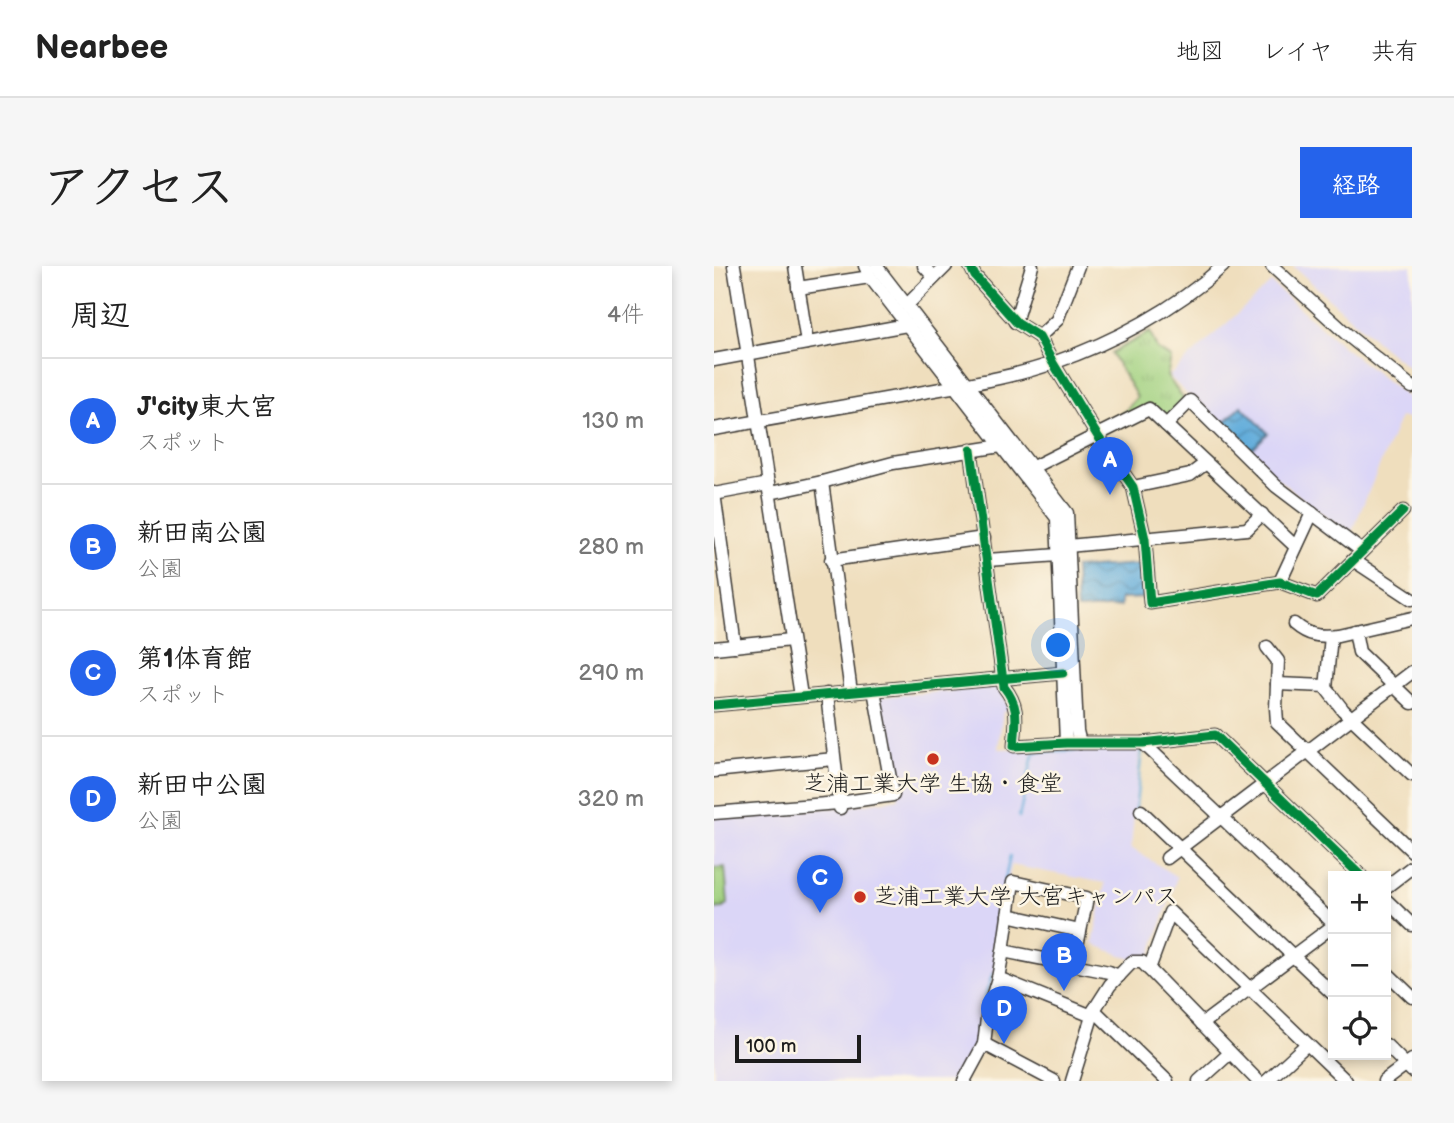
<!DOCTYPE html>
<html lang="ja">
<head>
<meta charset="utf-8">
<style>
  :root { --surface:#fff; --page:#f6f6f6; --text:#222; --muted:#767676; --line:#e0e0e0; --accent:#2563eb }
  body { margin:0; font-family:"Balsamiq Sans","Klee One",sans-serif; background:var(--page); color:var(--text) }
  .controls { position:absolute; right:21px; bottom:21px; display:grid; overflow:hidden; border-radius:0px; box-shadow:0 4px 10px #0003 }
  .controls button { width:63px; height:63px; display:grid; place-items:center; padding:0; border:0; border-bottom:2px solid var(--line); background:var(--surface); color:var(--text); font:35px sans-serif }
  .scale { position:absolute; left:21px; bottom:18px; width:126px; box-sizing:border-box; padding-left:7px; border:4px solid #1c1c1c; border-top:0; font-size:19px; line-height:24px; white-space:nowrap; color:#1c1c1c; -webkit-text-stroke:5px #fcf5e5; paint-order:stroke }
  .you { position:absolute; left:345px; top:380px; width:24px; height:24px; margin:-18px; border:5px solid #fff; border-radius:50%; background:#1a73e8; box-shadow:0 0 0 10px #1a73e833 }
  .badge { display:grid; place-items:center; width:46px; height:46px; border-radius:50%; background:var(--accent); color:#fff; font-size:23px; font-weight:700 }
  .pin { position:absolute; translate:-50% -58px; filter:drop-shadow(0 2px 4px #0008) }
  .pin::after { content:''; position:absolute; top:37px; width:24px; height:21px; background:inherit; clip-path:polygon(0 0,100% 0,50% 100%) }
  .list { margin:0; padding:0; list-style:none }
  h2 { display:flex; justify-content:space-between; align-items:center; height:91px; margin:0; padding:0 28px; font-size:30px }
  h2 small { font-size:23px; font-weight:400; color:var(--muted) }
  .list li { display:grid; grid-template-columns:46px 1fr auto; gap:21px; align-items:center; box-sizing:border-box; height:126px; padding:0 28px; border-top:2px solid var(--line) }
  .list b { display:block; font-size:26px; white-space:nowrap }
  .list p { margin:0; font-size:23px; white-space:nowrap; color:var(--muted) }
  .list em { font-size:23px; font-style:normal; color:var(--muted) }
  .icon { flex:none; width:38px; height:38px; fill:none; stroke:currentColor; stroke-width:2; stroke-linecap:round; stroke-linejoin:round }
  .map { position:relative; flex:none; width:698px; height:815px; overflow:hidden; border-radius:0px }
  header { display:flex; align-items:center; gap:42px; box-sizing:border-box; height:98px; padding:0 35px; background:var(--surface); border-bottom:2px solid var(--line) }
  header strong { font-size:33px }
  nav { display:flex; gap:38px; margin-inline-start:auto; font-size:24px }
  .intro { display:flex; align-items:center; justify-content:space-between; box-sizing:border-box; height:168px; padding:0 42px }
  h1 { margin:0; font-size:49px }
  .button { padding:18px 32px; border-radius:0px; background:var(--accent); color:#fff; font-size:24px; font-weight:700 }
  main { display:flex; gap:42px; padding:0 42px }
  aside { flex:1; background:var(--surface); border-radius:0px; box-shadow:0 4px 10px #0003 }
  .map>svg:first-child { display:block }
  .built { fill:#dbd6f7 }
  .park { fill:url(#park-tufts); stroke:#5e764e; stroke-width:2 }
  .water { fill:url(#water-waves); stroke:#40647c; stroke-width:2 }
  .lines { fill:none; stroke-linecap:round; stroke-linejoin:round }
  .stream { stroke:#63addb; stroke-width:2.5 }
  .minor-casing { stroke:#3c3934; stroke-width:15 }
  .minor { stroke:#fff; stroke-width:12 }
  .cycleway-casing { stroke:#fcf5e5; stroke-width:13 }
  .cycleway { stroke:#00873e; stroke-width:9 }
  .poi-dot { fill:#c8321e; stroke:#fcf5e5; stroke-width:2.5 }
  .labels { text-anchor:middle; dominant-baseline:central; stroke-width:5; stroke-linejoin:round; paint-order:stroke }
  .poi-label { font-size:23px; fill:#1c1c1c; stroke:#fcf5e5 }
</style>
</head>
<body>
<header>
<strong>Nearbee</strong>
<nav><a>地図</a><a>レイヤ</a><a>共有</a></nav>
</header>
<div class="intro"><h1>アクセス</h1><a class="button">経路</a></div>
<main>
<aside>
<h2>周辺<small>4件</small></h2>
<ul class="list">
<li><span class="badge">A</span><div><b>J'city東大宮</b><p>スポット</p></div><em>130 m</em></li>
<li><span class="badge">B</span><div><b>新田南公園</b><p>公園</p></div><em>280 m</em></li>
<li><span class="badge">C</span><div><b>第1体育館</b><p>スポット</p></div><em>290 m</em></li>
<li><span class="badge">D</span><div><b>新田中公園</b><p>公園</p></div><em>320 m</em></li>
</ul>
</aside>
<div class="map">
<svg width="698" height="815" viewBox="0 0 698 815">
  <defs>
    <pattern id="park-tufts" width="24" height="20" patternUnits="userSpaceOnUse" patternTransform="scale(1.75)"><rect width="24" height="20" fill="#a1d180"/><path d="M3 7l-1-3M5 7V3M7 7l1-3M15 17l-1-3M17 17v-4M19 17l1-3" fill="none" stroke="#8ab36e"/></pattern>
    <pattern id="water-waves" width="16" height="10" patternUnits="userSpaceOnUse" patternTransform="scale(1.75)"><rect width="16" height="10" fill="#63addb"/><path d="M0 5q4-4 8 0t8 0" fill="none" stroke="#518cb1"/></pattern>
  </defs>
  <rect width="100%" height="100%" fill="#fcf5e5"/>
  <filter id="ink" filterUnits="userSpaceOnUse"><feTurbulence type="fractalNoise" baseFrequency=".0143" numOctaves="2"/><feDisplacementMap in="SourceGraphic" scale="14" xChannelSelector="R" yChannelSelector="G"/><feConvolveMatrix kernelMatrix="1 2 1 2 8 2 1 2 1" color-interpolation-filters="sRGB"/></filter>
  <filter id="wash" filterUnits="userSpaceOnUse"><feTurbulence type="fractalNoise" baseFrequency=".00686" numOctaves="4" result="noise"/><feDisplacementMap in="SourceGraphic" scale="28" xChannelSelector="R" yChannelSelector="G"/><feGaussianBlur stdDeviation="1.57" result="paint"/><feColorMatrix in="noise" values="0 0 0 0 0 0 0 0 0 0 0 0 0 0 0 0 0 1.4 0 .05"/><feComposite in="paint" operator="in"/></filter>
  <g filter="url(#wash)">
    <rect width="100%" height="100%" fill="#efdebd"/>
    <g class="built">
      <path d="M579,0H698V104L668,80Z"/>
      <path d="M557,17L627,79L698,135V154L686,151L636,270L536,191L455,110Z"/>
      <path d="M285,421L296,444L289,445L284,483L426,480L417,582L463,611L437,688L433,693L420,694L379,678L391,617L297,599L289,644L284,694L268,754L262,786L246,815H0V549L129,541L185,533L165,431Z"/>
    </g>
    <g class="park">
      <path d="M436,66L443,83L457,92L453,110L471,135L451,151L436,139L399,157L398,154L412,144L423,131L397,87Z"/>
      <path d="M11,601L14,638L9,642L0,643V602Z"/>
    </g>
    <g class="water">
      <path d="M527,140L554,167L537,184L510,157Z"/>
      <path d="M428,298L430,332L406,333V341L363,344L361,302Z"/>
    </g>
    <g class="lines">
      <g class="stream">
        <path d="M421,549L428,483"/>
        <path d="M305,551L319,489L322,486L363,484L361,480"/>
        <path d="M284,677L287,632L296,590"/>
        <path d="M262,782L267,742L279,707"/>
      </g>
    </g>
  </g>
  <g filter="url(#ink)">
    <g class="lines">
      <g class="minor-casing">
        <g id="minor">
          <path d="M20,0L87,430"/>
          <path d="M81,0L93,77"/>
          <path d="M151,0L156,11L343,252L352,477"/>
          <path d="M163,0L166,5L353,247L363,465L366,477"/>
          <path d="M210,0L220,11"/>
          <path d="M256,0L261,10L303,57L325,71L339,97L383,169L419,221L431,273L436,337L566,316L603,330L689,245"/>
          <path d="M558,0L637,72L698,121"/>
          <path d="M84,22L156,11"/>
          <path d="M193,39L232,0"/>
          <path d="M301,56L318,0"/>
          <path d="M325,71L343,54L364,0"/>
          <path d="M0,94L193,59"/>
          <path d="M452,159L476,135L562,220L648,285"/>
          <path d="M0,163C63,152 126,141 189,130C239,120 291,114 339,97C400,76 461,43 509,0"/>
          <path d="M257,184L290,421C306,441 302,455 300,480L352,477H429L501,469L647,610"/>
          <path d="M319,201L435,143L582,281"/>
          <path d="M108,216L137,426"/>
          <path d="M419,221L476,209L492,197"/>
          <path d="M0,227L21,380"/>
          <path d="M56,227L108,216L179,197L287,180"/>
          <path d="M0,228L54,218"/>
          <path d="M354,280L533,263L548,248"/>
          <path d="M117,294L270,272"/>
          <path d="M273,294L345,289"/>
          <path d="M639,294L698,333"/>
          <path d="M566,316L598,247"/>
          <path d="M580,358C594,370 605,371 624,369L698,352"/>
          <path d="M641,365L645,386L698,437"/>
          <path d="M617,370L612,422L629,444L698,509"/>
          <path d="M553,381L564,395L562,442L563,456L698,585"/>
          <path d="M0,382L77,374"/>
          <path d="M563,418L612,420"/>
          <path d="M113,428L126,542"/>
          <path d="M0,439L349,407"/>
          <path d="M429,477L619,657"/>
          <path d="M0,505L120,493"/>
          <path d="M427,545L619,728"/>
          <path d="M0,547L125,537L179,529L160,424"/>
          <path d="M453,592L698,406"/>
          <path d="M672,621L698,601"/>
          <path d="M672,634L698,659"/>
          <path d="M294,649L366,665"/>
          <path d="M289,685L395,706L405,710"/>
          <path d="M435,703L456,646L632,815"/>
          <path d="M672,706L698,731"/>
          <path d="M284,712L378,750"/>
          <path d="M380,744L453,815"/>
          <path d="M488,758L619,660"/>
          <path d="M270,778L340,815"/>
          <path d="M672,779L698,805"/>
          <path d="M250,815L270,778L274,744L284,712L289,685L299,616L373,632L359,699"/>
          <path d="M358,815L380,744L396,719L418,696H428L544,815"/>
          <path d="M485,815L516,787"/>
          <path d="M553,815L593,778"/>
          <path d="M670,815L698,794"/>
        </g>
      </g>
      <use href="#minor" class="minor"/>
      <g class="cycleway-casing">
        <g id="cycleway">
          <path d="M256,0L261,10L303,57L325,71L339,97L383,169L419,221L431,273L436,337L566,316L603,330L689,245"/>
          <path d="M257,184L290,421C306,441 302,455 300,480L352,477H429L501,469L647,610"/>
          <path d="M0,439L349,407"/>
        </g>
      </g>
      <use href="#cycleway" class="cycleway"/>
    </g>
  </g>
  <g class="poi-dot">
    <circle cx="219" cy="493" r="7"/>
    <circle cx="146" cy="631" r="7"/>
  </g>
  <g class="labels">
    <g class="poi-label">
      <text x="219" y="518">芝浦工業大学 生協・食堂</text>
      <text x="160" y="631" text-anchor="start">芝浦工業大学 大宮キャンパス</text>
    </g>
  </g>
</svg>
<div class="controls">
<button>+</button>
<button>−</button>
<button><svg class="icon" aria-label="locate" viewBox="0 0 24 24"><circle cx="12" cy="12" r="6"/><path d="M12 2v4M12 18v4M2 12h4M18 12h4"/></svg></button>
</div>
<div class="scale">100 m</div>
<div class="you"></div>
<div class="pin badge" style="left:396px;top:229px">A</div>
<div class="pin badge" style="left:350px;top:725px">B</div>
<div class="pin badge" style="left:106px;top:647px">C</div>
<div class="pin badge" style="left:290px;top:778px">D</div>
</div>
</main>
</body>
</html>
